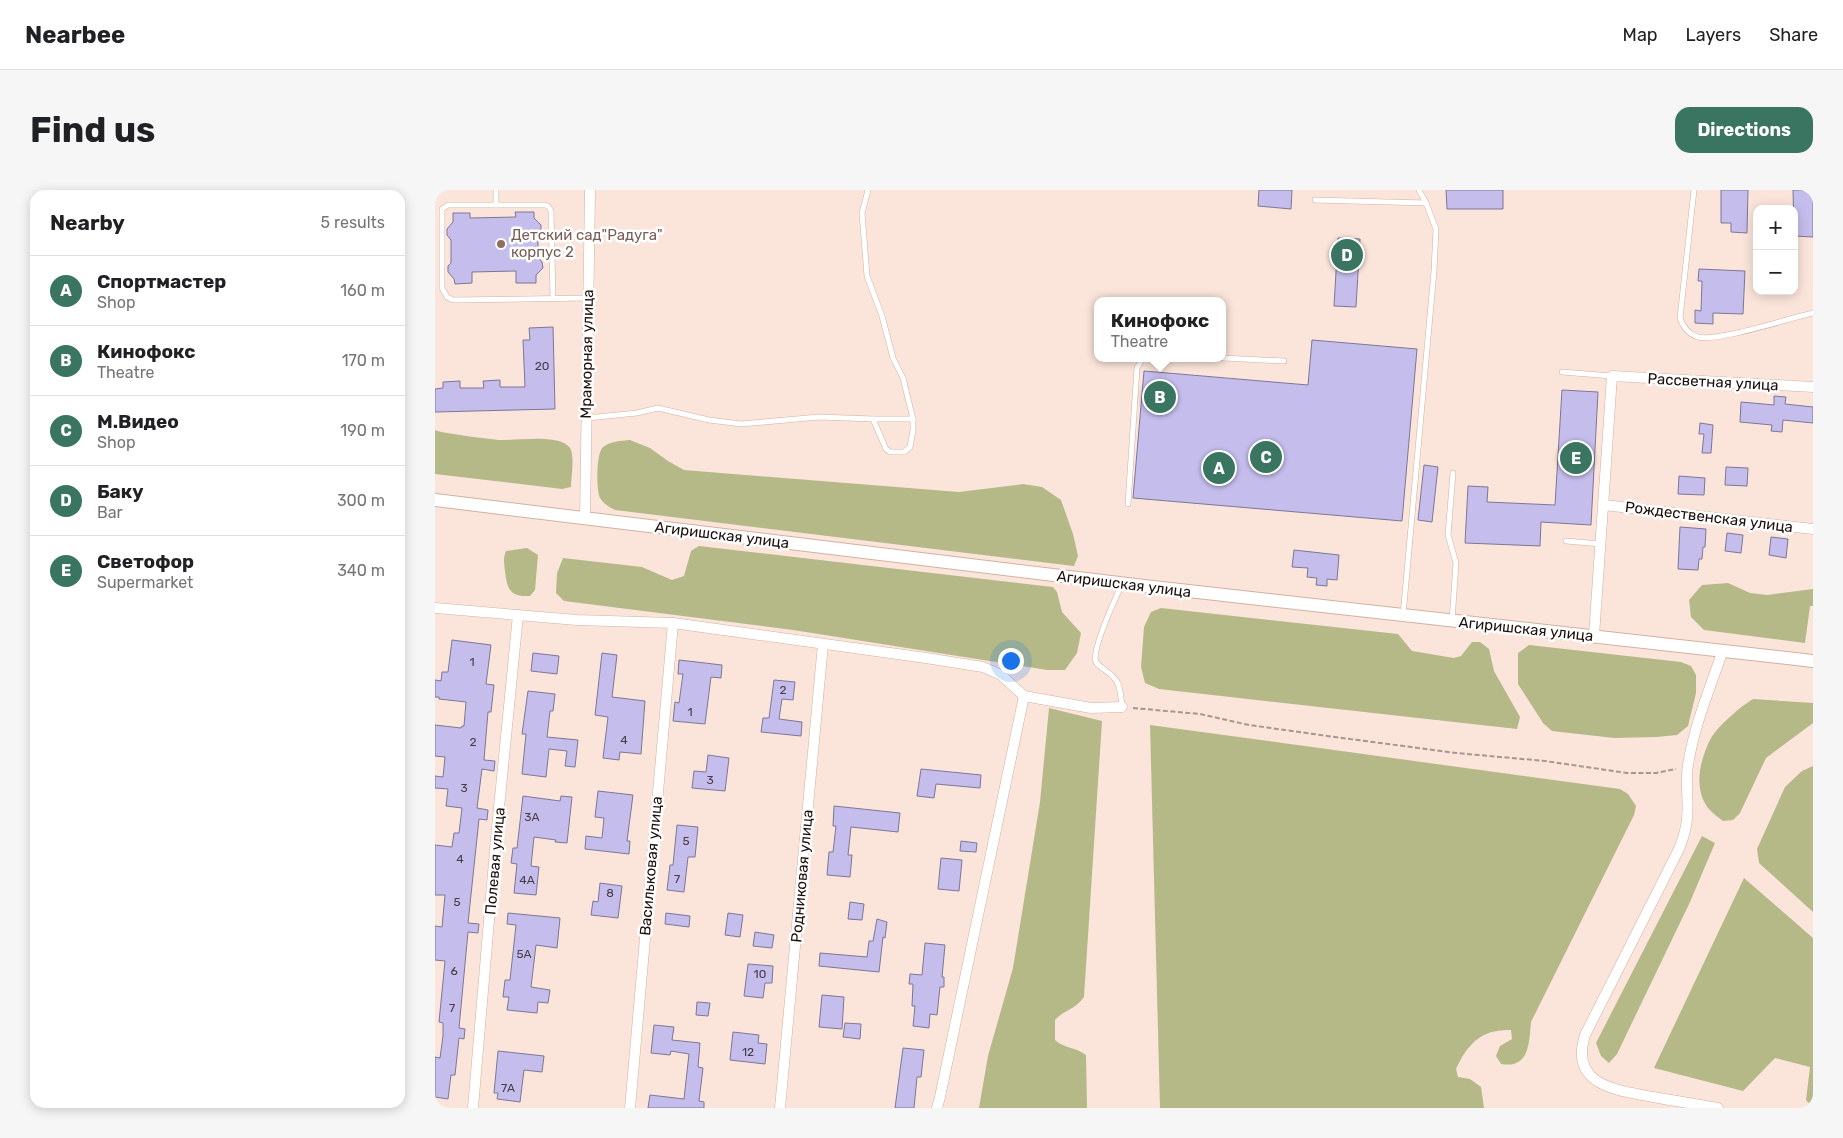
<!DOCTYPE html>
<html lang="en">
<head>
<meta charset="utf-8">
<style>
  :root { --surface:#fff; --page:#f6f6f6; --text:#202124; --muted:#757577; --line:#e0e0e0; --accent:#397560 }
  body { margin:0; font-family:Rubik,sans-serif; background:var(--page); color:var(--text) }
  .controls { position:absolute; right:15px; top:15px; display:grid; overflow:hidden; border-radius:10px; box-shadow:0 2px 12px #0003 }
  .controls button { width:45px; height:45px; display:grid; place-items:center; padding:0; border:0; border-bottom:1px solid var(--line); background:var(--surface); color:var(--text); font:25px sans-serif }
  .you { position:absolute; left:575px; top:470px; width:18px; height:18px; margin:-12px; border:4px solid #fff; border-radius:50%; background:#1a73e8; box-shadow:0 0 0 8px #1a73e833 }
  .badge { display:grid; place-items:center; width:32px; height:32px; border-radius:50%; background:var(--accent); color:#fff; font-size:16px; font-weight:700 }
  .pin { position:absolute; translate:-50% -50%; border:2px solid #fff; box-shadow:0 1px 5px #0006 }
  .popup { position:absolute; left:659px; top:107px; width:132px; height:65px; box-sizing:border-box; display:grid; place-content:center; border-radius:10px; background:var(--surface); filter:drop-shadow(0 1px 4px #0005); font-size:16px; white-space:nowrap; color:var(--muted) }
  .popup b { font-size:19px; color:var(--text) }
  .popup::after { content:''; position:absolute; left:50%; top:100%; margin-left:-10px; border:10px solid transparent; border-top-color:var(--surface) }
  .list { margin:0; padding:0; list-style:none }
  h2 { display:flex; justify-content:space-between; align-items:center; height:65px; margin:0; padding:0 20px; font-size:21px }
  h2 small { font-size:16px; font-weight:400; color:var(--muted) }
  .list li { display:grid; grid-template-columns:32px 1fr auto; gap:15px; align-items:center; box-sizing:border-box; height:70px; padding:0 20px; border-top:1px solid var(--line) }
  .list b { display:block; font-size:19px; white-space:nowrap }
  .list p { margin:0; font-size:16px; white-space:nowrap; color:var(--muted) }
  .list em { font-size:16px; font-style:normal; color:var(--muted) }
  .map { position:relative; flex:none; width:1378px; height:918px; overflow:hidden; border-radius:15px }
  header { display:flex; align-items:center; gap:30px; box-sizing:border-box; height:70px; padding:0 25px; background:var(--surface); border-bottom:1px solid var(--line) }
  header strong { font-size:24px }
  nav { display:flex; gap:28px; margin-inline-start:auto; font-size:18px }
  .intro { display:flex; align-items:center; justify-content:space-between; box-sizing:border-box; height:120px; padding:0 30px }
  h1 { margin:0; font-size:35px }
  .button { padding:12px 22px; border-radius:15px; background:var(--accent); color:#fff; font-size:18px; font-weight:700 }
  main { display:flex; gap:30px; padding:0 30px }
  aside { flex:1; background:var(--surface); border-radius:15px; box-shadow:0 2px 12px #0003 }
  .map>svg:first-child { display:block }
  .forest { fill:#b5b988 }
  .building { fill:#c5bdec; stroke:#7c7795 }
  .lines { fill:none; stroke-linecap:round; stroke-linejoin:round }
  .service-casing { stroke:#d2b1a0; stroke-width:6 }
  .minor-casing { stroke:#d2b1a0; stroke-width:11 }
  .tertiary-casing { stroke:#d2b1a0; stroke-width:14 }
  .path { stroke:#a8968e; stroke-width:2; stroke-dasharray:5 2.5; stroke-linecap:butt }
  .service { stroke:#fff; stroke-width:5 }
  .minor { stroke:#fff; stroke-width:10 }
  .tertiary { stroke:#fff; stroke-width:12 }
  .education-dot { fill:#8d6e63; stroke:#fff; stroke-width:2 }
  .labels { text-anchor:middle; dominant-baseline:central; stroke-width:5; stroke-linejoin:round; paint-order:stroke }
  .number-label { font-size:12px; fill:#463b43 }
  .education-label { font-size:15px; fill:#785e54; stroke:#fff; text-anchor:start }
  .street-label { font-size:15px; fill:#1c100b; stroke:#fff }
</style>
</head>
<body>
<header>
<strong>Nearbee</strong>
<nav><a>Map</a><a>Layers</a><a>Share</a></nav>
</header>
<div class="intro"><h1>Find us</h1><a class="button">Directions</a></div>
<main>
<aside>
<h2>Nearby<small>5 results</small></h2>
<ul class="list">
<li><span class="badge">A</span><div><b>Спортмастер</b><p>Shop</p></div><em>160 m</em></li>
<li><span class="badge">B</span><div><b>Кинофокс</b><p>Theatre</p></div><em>170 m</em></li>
<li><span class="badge">C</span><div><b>М.Видео</b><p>Shop</p></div><em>190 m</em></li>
<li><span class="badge">D</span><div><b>Баку</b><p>Bar</p></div><em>300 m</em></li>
<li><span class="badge">E</span><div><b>Светофор</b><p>Supermarket</p></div><em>340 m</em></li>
</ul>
</aside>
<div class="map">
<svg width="1378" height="918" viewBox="0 0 1378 918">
  <rect width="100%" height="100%" fill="#fbe5db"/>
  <g class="forest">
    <path d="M0,240L6,242C25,245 44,248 64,250C80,251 125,243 135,258C140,266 136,288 136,297L127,299L0,284Z"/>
    <path d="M195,250L215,258L233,271L249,280L524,302L588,294L607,297L626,310L638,344L643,366L639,376L180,320C174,317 169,314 165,308C161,300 161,263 168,257C176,251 185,251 195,250Z"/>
    <path d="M264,356L618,397L622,402L627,422L646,443L642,463L630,480H612L358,440L129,411L121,403L122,383L128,368L207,377L237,390L249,386L256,361Z"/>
    <path d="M92,358L103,365L100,400L95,406C75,407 72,399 70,381C69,374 68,368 71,361Z"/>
    <path d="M1293,393L1315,403L1332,405L1378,399V416H1375L1370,453L1269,440L1256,427L1254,410L1267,395Z"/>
    <path d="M726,418L963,444L977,461L1019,468L1026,466L1037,452H1045L1054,459L1059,481L1085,527L1082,539L724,499L710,493L706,477L709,437L716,422Z"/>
    <path d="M1094,455L1246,472L1256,476L1261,485V503L1253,536L1242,545L1222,547L1179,548L1117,541L1108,533L1083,494V463Z"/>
    <path d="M1318,509L1378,513V533L1331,568L1305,623L1298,630L1288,631C1283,627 1277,623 1273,618C1258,598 1265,569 1276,548C1283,536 1306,516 1318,509Z"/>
    <path d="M614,518L667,531L649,807C639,821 630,819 620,830V850C630,859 641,857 651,865L652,918H544L553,866L578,778L605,612Z"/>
    <path d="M715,535L1185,599L1193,604L1201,616L1199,625L1096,832C1094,852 1095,879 1066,874L1061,866L1065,856L1077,849L1076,840C1047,839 1033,853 1021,879L1023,887L1035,889L1046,897L1049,918H725Z"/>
    <path d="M1378,576V722L1324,673L1322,659L1350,597L1367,581Z"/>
    <path d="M1267,646L1280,653L1255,712L1182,864L1174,873L1166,866L1161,853Z"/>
    <path d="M1309,688L1378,748V918L1371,910L1375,877L1340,868L1308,901L1219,878Z"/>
  </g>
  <g class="building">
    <path d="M824,0H857L856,19L823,16Z"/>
    <path d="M1011,0H1068V19H1012Z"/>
    <path d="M1286,0H1313L1312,43L1296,42V33H1286Z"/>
    <path d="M1358,0H1378V47L1359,46Z"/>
    <path d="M80,22H99V28L106,35V41L103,44V67L107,72L108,78L101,85V93H81V81L37,82V93L20,94L19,89L13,82V76L16,73V50L12,45V39L18,32V23H35V28L81,27Z"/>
    <path d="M903,48L925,49L921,117L899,116Z"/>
    <path d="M1264,79L1310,81L1308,124L1278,123V134L1260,133V120L1266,121L1267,91H1263Z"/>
    <path d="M118,137L120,219L0,222V199L8,198V192L25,191V198H49L48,191L65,190V197H90L88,150H95L94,138Z"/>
    <path d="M877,150L982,159L967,331L698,308L709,181L873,195Z"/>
    <path d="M1127,200L1163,202L1156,335L1106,332L1105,356L1030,353L1033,296L1053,297L1052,312L1120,315Z"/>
    <path d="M1339,206L1351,207L1350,214L1378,217V233L1348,230L1347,242L1336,241L1337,235L1305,232L1306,212L1339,215Z"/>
    <path d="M1265,233L1278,235L1276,263H1267L1269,244H1264Z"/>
    <path d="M989,275L1003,277L997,332L983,330Z"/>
    <path d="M1291,277L1313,278L1312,296L1290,295Z"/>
    <path d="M1244,286L1270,288L1269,305L1243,304Z"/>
    <path d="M1245,337L1271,339L1270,357H1268L1267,369H1264L1263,380L1243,379Z"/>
    <path d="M1292,343L1308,345L1306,363L1290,361Z"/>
    <path d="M1336,347L1353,349L1351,368L1334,365Z"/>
    <path d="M859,360L904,365L902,390L892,389V396L881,395L882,388L872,387L873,378L857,377Z"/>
    <path d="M17,450L56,455L51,494L59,495L56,522H53L49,570L60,571L59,581L47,579L42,618L53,620L52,630L44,629L33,733L44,734L43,743L33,742L24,838L30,839L29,849L24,848L20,885H16L13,909L0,907V867L5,868L8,846V833L4,832L10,771L0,770V736L7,737L10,705H0V655L17,657L19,643H24L27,618L11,616L13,599L0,598V586L8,587L10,567L0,566V535L26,538L27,536H29L31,512L4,509V507H0V490L6,491L7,482H13Z"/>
    <path d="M98,463L124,466L122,484L96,481Z"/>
    <path d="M167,463L182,465L177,507L210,511L206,564L185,562L184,570L168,568L173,527L160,525Z"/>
    <path d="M244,470L287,475L286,488L276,487L270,534L238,531L240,512L244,513L248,484H243Z"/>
    <path d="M339,490L360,492L358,510L347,509L344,529L367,532L366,546L326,542L328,528H334Z"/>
    <path d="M93,501L120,504L118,521H115L112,547L143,550L140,577L130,576L132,561L114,559L111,587L87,584L91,544H87Z"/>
    <path d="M273,565L294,568L290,601L257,598L259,581L271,582Z"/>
    <path d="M486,579L546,585L545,598L501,594L499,608L482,606Z"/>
    <path d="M163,601L198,605L192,651H195L194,664L150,659L151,646L167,648L169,628L160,627Z"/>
    <path d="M88,606L125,611L126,606L137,607L132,653L120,652L121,650L99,647L96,676L104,677L101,705L79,703L82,674L76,673L78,658H82Z"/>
    <path d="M399,616L465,623L463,642L416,637L413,665H417L415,687L392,685L394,662H398L401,636H398Z"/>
    <path d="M242,635L263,637L260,667H253L249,702L232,700L235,675H238Z"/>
    <path d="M526,651L542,653L541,662L525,661Z"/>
    <path d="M506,668L527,670L524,701L503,699Z"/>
    <path d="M165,693L187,696L183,728L156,725L158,711L163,712Z"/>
    <path d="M415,712L429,714L427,730L413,729Z"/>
    <path d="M73,723L125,728L122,758L101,755L96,797L115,800L113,813L103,812L102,823L72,820L74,807H68L70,790H75L81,735L72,734Z"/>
    <path d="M231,723L255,726L254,737L230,734Z"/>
    <path d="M293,723L308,725L305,747L290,745Z"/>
    <path d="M442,729L452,732L450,748L448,747L444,782L384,776L385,763L432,767L434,751H438Z"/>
    <path d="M320,742L339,745L337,758L318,756Z"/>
    <path d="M490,753L510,755L507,787H509V797H505L502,825L495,824L494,838L478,836L480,816H477L478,794H474L475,784L487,785Z"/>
    <path d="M313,774L338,776L337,793H330L328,808L309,806Z"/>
    <path d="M387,805L409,807L407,839L384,837Z"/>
    <path d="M262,812L275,813L273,826L261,825Z"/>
    <path d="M410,833L426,834L425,849L408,847Z"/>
    <path d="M219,835L239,837L237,850L265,853L263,877L268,878L264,911L269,912V918H213L215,905L249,909L254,864L236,861L235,865L216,863Z"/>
    <path d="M298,842L324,845L323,853L332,854L330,874L295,870Z"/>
    <path d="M468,858L489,860L486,887H482L479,918H460Z"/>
    <path d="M63,861L109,866L107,882L89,880L85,912L62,909L63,903H59Z"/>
  </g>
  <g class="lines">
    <g class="service-casing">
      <g id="service">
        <path d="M984,0L991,13"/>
        <path d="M1259,0L1245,128C1248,137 1253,144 1263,147C1282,152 1355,128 1378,123"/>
        <path d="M880,10L991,13L1001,39L999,81L968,426"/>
        <path d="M61,15V0"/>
        <path d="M118,109L116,21L113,16L110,15H13L7,19V98L12,107L18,110L153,108"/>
        <path d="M788,168L849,171"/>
        <path d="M1127,182L1177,186"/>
        <path d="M152,228L202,223L223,218L274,230L306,234L384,227L438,229L451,259L455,262H469L475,257L478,240V229L468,188L458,168L447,126L432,86L427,23L433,0"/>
        <path d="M438,229H478"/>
        <path d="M693,314L702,178L708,168"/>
        <path d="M1131,351L1166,354"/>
        <path d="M1017,431L1021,373L1013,345L1018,283"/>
        <path d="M687,517C685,498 686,491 670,480C667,478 663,475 661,472C656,461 681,407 687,394"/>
      </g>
    </g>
    <g class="minor-casing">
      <g id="minor">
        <path d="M1169,315L1378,339"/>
        <path d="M150,329L155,0"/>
        <path d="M0,418L142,430L238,433L491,468L548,477L566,485L589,506L656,518L687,517"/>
        <path d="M1159,446L1177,186L1378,197"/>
        <path d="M38,918L61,648L83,425"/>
        <path d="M195,918L238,433"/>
        <path d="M345,918L388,454"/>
        <path d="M502,918L505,907L589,506"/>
        <path d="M1283,918C1261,914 1240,911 1218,907C1182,900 1134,896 1150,845L1244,659C1248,649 1251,640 1252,629C1254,611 1250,593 1253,575C1259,536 1275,498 1288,460"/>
      </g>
    </g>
    <g class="tertiary-casing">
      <path id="tertiary" d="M0,310L709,396L1378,471"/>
    </g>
    <path class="path" d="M698,518L765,524L814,535L900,547L1021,563L1110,571L1192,583H1221L1241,579"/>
    <use href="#service" class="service"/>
    <use href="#minor" class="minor"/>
    <use href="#tertiary" class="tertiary"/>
  </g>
  <circle class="education-dot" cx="66" cy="54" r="5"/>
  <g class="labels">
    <g class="number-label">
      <text x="107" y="176">20</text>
      <text x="37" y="472">1</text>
      <text x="348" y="500">2</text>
      <text x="255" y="522">1</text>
      <text x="189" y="550">4</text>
      <text x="38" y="552">2</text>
      <text x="275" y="590">3</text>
      <text x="29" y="598">3</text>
      <text x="97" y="627">3А</text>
      <text x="251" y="651">5</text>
      <text x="25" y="669">4</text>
      <text x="242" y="689">7</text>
      <text x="92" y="690">4А</text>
      <text x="175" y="703">8</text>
      <text x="22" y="712">5</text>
      <text x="89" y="764">5А</text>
      <text x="19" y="781">6</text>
      <text x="325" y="784">10</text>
      <text x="17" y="818">7</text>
      <text x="313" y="862">12</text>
      <text x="73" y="898">7А</text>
    </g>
    <g class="education-label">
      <text x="76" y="45">Детский сад"Радуга"<tspan x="76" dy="17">корпус 2</tspan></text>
    </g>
    <g class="street-label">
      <text transform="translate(152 164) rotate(-89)">Мраморная улица</text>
      <text transform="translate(1278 192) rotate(3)">Рассветная улица</text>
      <text transform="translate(1274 327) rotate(7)">Рождественская улица</text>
      <text transform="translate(287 345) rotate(7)">Агиришская улица</text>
      <text transform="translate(689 394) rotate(7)">Агиришская улица</text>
      <text transform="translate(1091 439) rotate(6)">Агиришская улица</text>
      <text transform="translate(60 671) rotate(-85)">Полевая улица</text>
      <text transform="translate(216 676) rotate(-85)">Васильковая улица</text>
      <text transform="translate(367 686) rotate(-85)">Родниковая улица</text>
    </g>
  </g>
</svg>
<div class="controls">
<button>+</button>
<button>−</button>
</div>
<div class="you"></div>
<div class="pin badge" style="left:784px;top:278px">A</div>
<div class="pin badge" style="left:725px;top:207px">B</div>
<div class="popup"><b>Кинофокс</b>Theatre</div>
<div class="pin badge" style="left:831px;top:267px">C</div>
<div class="pin badge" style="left:912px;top:65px">D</div>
<div class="pin badge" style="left:1141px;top:268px">E</div>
</div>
</main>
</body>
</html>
